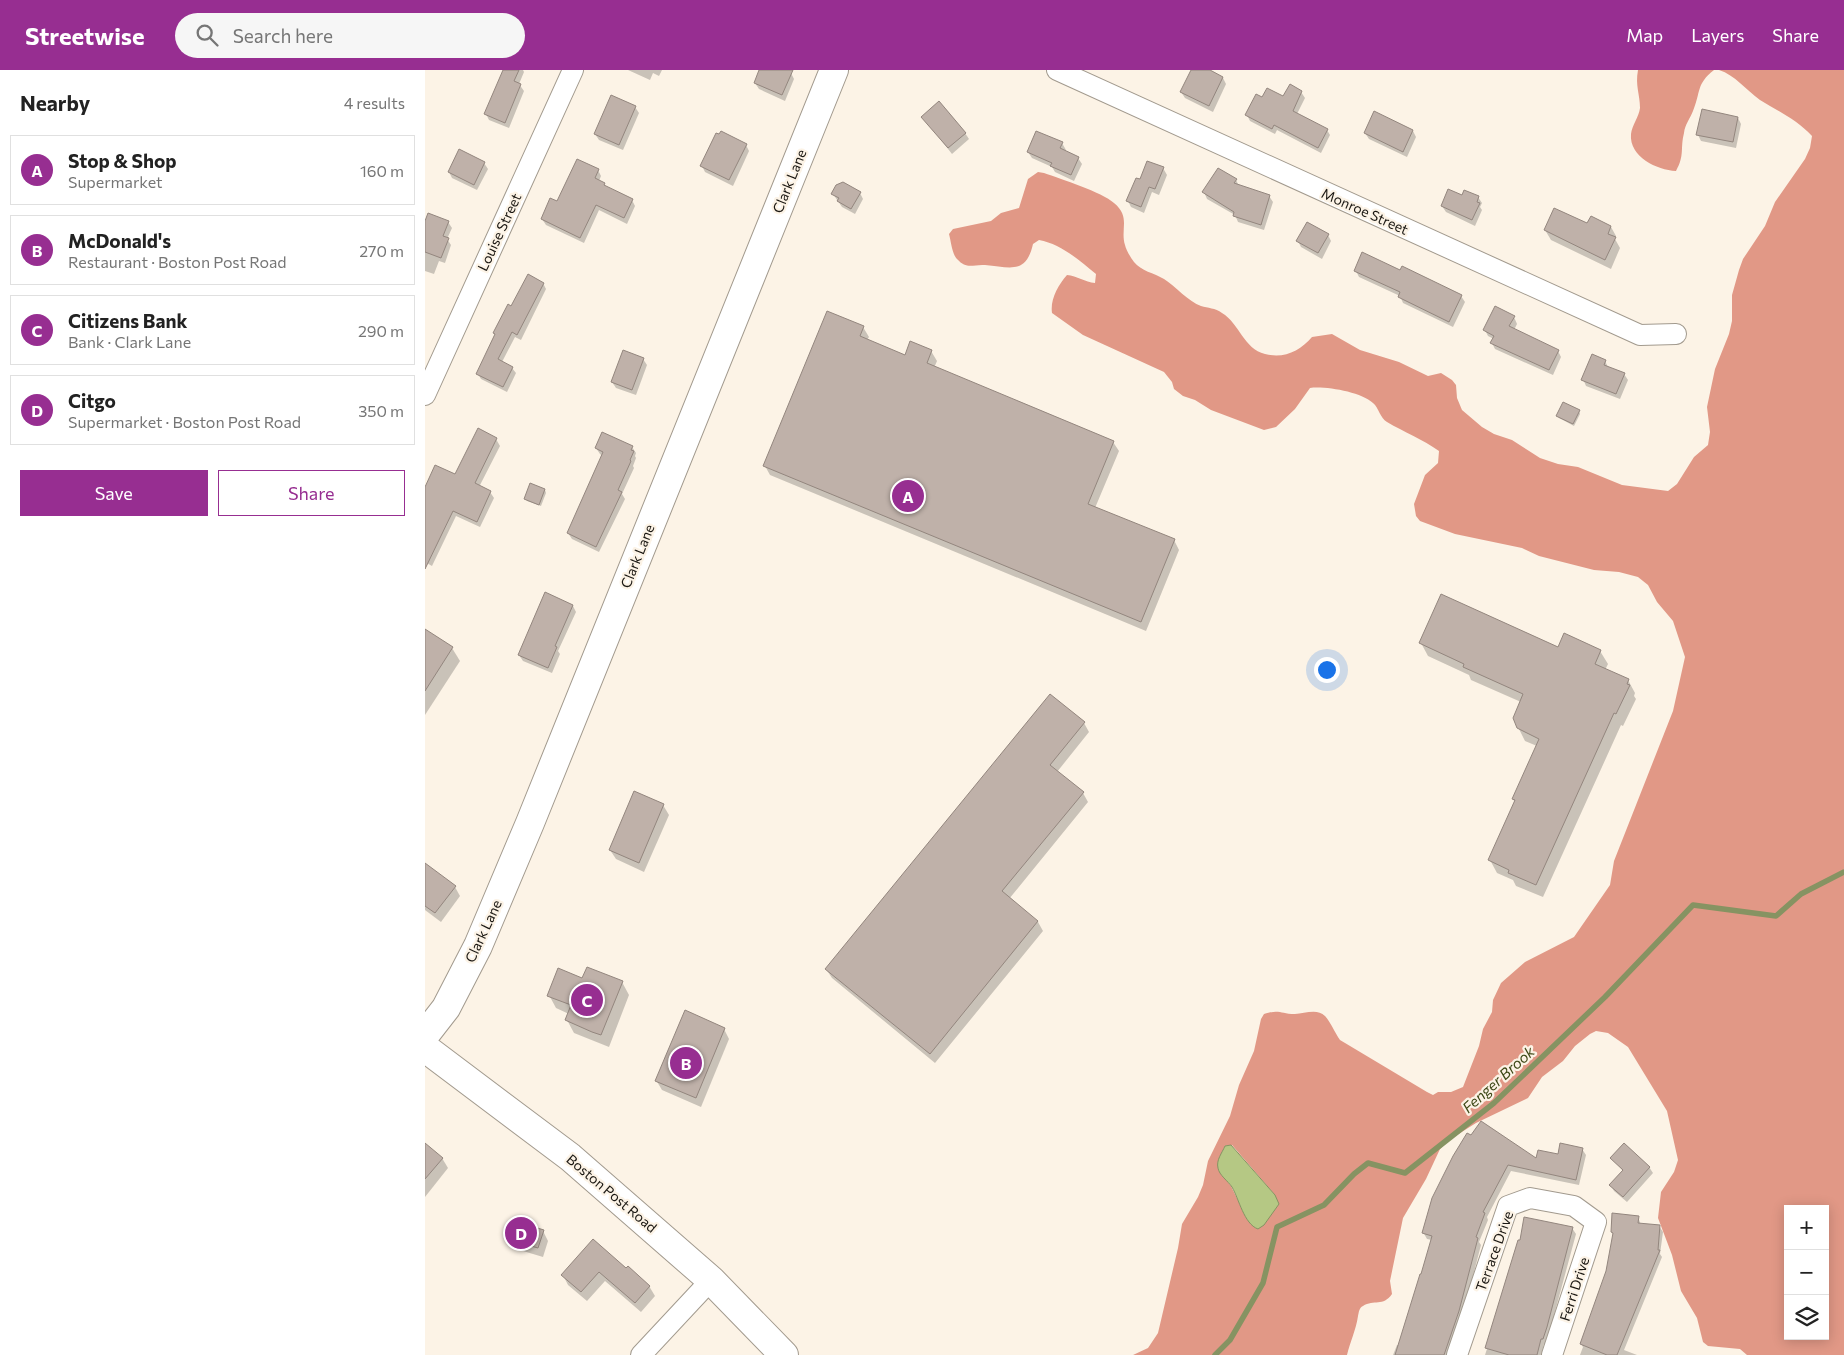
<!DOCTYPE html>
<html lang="en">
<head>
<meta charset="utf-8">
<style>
  :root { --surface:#fff; --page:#f6f6f6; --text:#222; --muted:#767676; --line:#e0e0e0; --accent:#972e91 }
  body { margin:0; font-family:Commissioner,sans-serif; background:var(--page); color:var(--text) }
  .controls { position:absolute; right:15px; bottom:15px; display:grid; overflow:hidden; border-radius:0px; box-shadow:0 2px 12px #0003 }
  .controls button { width:45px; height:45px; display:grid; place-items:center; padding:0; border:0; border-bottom:1px solid var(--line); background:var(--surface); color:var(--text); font:25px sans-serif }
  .you { position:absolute; left:901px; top:599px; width:18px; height:18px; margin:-12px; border:4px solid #fff; border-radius:50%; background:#1a73e8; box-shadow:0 0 0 8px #1a73e833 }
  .badge { display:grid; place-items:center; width:32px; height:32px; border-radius:50%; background:var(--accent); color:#fff; font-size:16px; font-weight:700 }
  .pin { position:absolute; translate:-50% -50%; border:2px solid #fff; box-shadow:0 1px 5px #0006 }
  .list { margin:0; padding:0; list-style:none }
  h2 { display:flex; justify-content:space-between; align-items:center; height:65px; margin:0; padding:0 20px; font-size:21px }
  h2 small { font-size:16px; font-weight:400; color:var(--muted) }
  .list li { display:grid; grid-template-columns:32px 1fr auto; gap:15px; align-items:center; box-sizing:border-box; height:70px; margin:0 10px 10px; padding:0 10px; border:1px solid var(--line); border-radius:0px }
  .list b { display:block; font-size:19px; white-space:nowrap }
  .list p { margin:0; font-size:16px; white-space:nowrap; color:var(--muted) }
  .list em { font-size:16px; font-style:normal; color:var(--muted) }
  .actions { display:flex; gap:10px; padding:15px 20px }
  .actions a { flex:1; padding:11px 0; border:1px solid var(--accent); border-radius:0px; text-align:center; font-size:18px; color:var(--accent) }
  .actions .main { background:var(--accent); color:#fff }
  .icon { flex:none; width:28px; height:28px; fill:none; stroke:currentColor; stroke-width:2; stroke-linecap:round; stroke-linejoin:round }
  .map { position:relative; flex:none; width:1419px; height:1285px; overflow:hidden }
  header { display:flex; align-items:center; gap:30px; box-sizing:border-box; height:70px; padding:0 25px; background:var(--accent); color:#fff }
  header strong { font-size:24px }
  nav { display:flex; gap:28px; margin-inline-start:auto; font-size:18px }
  .search { width:350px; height:45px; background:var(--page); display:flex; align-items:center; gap:12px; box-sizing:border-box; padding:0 18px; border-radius:28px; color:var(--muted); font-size:19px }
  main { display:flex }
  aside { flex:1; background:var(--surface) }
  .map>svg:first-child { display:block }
  .forest { fill:#e19886; fill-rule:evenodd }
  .water { fill:#b5c884; stroke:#869362 }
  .shadow { fill:#0003 }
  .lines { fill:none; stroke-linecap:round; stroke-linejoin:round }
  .stream { stroke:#869362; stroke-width:5.5 }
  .building { fill:#bfb1a9; stroke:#93867e }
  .minor-casing { stroke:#a29a8e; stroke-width:22 }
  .secondary-casing { stroke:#a29a8e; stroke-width:30 }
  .primary-casing { stroke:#a29a8e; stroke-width:30 }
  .minor { stroke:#fff; stroke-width:20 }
  .secondary { stroke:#fff; stroke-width:28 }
  .primary { stroke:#fff; stroke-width:28 }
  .labels { text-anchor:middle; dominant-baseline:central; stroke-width:4.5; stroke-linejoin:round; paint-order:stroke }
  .street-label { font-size:14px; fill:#1a1712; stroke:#fcf3e6 }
  .water-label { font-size:15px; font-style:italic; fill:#3c4715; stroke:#fcf3e6 }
</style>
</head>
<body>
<header>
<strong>Streetwise</strong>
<div class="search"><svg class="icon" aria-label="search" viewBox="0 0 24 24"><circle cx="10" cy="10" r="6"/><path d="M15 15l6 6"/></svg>Search here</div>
<nav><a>Map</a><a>Layers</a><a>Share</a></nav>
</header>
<main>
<aside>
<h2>Nearby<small>4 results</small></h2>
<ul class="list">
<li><span class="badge">A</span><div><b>Stop &amp; Shop</b><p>Supermarket</p></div><em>160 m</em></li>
<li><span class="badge">B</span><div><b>McDonald's</b><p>Restaurant · Boston Post Road</p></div><em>270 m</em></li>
<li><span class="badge">C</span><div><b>Citizens Bank</b><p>Bank · Clark Lane</p></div><em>290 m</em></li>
<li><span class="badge">D</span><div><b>Citgo</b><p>Supermarket · Boston Post Road</p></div><em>350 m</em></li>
</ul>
<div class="actions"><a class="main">Save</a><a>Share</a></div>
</aside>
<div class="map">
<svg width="1419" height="1285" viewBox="0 0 1419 1285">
  <rect width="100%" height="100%" fill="#fcf3e6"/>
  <g class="forest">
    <path d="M1213,0H1289C1271,14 1276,22 1268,41C1265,49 1260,54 1259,63C1255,79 1260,85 1251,101C1232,100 1204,87 1206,64C1207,55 1214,47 1215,38C1215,24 1210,16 1213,0Z"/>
    <path d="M1294,0H1419V1285H1322L1315,1279L1283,1276L1278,1272L1272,1248L1256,1221L1247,1185L1233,1148L1236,1122L1249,1102L1253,1090L1242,1041L1203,977L1183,963L1171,961L1165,964L1150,976L1138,991L1117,1007L1103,1028L1051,1053L1024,1070L1015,1079L1001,1109L978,1148L965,1211L967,1224C958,1237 949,1229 938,1236C934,1238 934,1242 933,1246C931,1260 925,1272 922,1285H708L723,1278L733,1263L753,1178L757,1154L773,1127L778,1115L783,1091L805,1046L814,1015L829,981L836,949L839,944C855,939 855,944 870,944C879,944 892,938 900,946C905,951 910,963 915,970L1002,1022L1008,1025L1013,1022H1026L1038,1017L1054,976L1058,959L1067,942L1068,930L1076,913L1100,892L1149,867L1185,815L1189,791L1248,641L1260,587L1248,551L1232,532L1223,515L1213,507L1194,502L1169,500L1114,486L1097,478L1030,464L995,451L991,446L989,434L1000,405L1013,393L1014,381C997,369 979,362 962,352C955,348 954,338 948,333C936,322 901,316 885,318L870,339L851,357L839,360L786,340L770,330L758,326L749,319L747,312L739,302L658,265L627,243C625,230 633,215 642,205C652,206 660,212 670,213L671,204C654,190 636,174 614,170L608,174C601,205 585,197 560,195C548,194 542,200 532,189C527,184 526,171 524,164L528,159L566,151L576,143L594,138L603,109L613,102L619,103C636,109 677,122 689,133C706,147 695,159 700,175C701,180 706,188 709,192C716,201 729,203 739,209C750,216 764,232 776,236C783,238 790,238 797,243C814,253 819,279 840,284C859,289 875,281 887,267L907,264L935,280L974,292L1003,306L1016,303L1027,310L1031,315L1032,328L1037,340L1057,357L1069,364L1087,370L1115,388L1133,394L1153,397L1197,415L1243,421L1252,414L1269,387L1283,375L1285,362L1282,337L1290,299L1304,264L1307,251V225L1314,200L1318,189L1340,156L1350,132L1380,89L1385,78L1387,66C1372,50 1353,41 1335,30C1321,20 1310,5 1294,0ZM807,1075L850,1125L822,1149L806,1116L793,1099L800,1076ZM1363,1139H1400V1266H1363Z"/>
  </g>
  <path class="water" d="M806,1075L850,1125L854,1134L839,1155L833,1159C819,1154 814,1129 807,1117C803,1111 794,1105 793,1098C791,1090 797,1083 800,1076Z"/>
  <g class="shadow">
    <path d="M79,0H98L99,2L94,14L99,21L84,58L64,50L61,44Z"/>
    <path d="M203,0H237L234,6L228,3L225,10Z"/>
    <path d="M336,0H359L366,3L369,9L360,31L334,19L330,13Z"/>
    <path d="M767,0H782L798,8L801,14L788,42L760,28L756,22Z"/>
    <path d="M876,22L880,28L872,44L902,60L905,65L896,83L852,60L850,64L825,51L822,45L838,29L859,28Z"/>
    <path d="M210,37L214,43L198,80L174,70L170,64Z"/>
    <path d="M498,47L540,63L544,69L527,84Z"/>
    <path d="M1313,48L1316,54L1311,78L1276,71L1273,65Z"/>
    <path d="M988,61L991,67L982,87L944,69L940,63Z"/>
    <path d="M295,66L321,75L324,81L308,116L280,102L277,96Z"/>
    <path d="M637,73L641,80L640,82L653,88L657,94L649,111L630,102L627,97L607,88L603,82Z"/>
    <path d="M59,93L63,99L52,120L27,108L24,102Z"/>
    <path d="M738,98L742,105L734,125L727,122L719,143L706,137L703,131L716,111Z"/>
    <path d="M173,100L176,106L174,111L179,114L182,118L207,130L210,136L202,154L174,140L159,173L121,155L117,149L133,133Z"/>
    <path d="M811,110L814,116L844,126L848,132L839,160L813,152L810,145L782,129L779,122Z"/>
    <path d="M435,123L438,129L430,144L417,137L408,124Z"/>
    <path d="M1037,127H1053L1057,133L1055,137L1057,140L1050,156L1021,142L1017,136Z"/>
    <path d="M23,152L27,158L22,169L26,175L20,193L14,191L9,204L0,201V156Z"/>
    <path d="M1163,155L1186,157L1191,166L1190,169L1195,178L1186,199L1126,170L1120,160Z"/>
    <path d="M903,165L906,171L897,189L876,177L873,171Z"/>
    <path d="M931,201H976L1036,226L1040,232L1028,257L978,233L975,226L934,207Z"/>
    <path d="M118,213L121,219L96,270L90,267L77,292L87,298L91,303L82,322L56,309L53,304L71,266L69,263L86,238Z"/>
    <path d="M1089,247L1092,254L1089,260L1133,281L1136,287L1128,305L1070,279L1067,273L1069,269L1063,266L1060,260Z"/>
    <path d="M438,257L444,267L442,270L480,286L506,281L512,291L509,298L688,372L694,381L670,438L749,470L754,480L721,561L345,405L340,396Z"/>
    <path d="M218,289L222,295L211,325L191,318L187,312Z"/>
    <path d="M1180,291L1183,297L1199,304L1203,310L1195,329L1161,316L1158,309Z"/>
    <path d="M1154,341L1155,344L1149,356L1134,348L1133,345Z"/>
    <path d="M71,369L75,376L54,417L65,422L69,428L55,457L31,446L7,496L0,492V420L31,406Z"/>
    <path d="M207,377L211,383L210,386L211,388L208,396L209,398L197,424L200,429L174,482L147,469L143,463L178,386L175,384L171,378Z"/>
    <path d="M120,420L121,423L116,436L102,431L100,428Z"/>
    <path d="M121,524L148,536L151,542L133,581L135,584L127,603L98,591L94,585Z"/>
    <path d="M0,561L27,578L35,591L0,645Z"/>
    <path d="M996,573L1175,581L1183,594L1180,600L1203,610L1210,623L1209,626L1211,629L1198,656L1196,655L1118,827L1091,816L1088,810L1072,803L1065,790L1090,733L1088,729L1112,676L1100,671L1093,657L1096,632L1046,610L1044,605L1003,586Z"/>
    <path d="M659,653L664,662L632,702L658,723L663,732L584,829L613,852L618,861L510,993L407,908L401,899Z"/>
    <path d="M238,735L244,745L219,802L191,789L185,780Z"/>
    <path d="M0,795L30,817L35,826L16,852L0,840Z"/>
    <path d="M158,909L197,912L204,925L184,977L149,963L142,950L144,944L131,938L124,925Z"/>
    <path d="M299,959L304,969L276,1037L237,1020L231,1010Z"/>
    <path d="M0,1075L17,1088L23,1098L0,1127Z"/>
    <path d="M1157,1079L1161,1085L1154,1115L1086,1101L1062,1147L1063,1150L1054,1172L1056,1175L1037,1248L1022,1285H968L972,1275H974L997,1206L1007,1170L1002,1169L998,1162L1029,1086L1112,1090Z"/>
    <path d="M1187,1088L1224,1097L1228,1103L1202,1132L1189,1121L1186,1115L1198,1101Z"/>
    <path d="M1213,1147L1216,1155L1234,1156L1238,1162L1235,1184L1237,1187L1199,1280L1212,1285H1155L1158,1277L1156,1274L1182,1201L1189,1166L1187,1162Z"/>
    <path d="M1147,1158L1151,1164L1121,1275L1119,1274L1116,1285H1060L1077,1233Z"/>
    <path d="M118,1161L123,1171L118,1187L88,1178L83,1168Z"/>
    <path d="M168,1171L201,1200L224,1216L230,1226L216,1242L180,1211L162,1231L143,1215L138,1205Z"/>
  </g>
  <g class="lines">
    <path class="stream" d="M790,1285L805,1270L838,1213L852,1157L899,1135L929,1104L943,1093L980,1103L1069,1033L1180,927L1268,835L1351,846L1376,824L1419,802"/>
  </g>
  <g class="building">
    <path d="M78,0H94L89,11L96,14L80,53L59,44Z"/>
    <path d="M334,0H368L357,25L329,13Z"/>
    <path d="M766,0H785L798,7L784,36L755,22Z"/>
    <path d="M865,14L877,21L868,41L903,59L893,78L849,55L847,59L820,45L831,24L837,27L842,18L858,26Z"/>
    <path d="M186,25L211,36L194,75L169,64Z"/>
    <path d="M514,31L541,63L523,78L496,47Z"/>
    <path d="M1277,39L1313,47L1308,72L1271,65Z"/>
    <path d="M949,41L988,60L978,82L939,63Z"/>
    <path d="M296,61L322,74L304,110L275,96L291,63L294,64Z"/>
    <path d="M611,61L638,72L635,78L654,87L646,105L625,96L627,93L602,82Z"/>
    <path d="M34,79L60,92L49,115L23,102Z"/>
    <path d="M152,89L174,99L170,108L180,113L179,115L208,129L199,148L171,135L155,168L116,149L125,128L132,131Z"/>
    <path d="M722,91L739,97L730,119L724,117L716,137L701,131L711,108L715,109Z"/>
    <path d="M793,98L812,109L809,113L845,125L836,155L808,146L809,142L777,122Z"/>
    <path d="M418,112L436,122L426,139L412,131L414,128L406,124L411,115Z"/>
    <path d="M1023,119L1037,125L1039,120L1054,126L1052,132L1055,133L1047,150L1016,136Z"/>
    <path d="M1129,138L1162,153L1166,146L1186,156L1183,164L1191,167L1180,190L1119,160Z"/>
    <path d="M3,143L24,151L18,166L24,168L16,188L0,182V151Z"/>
    <path d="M882,152L904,164L893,183L871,171Z"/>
    <path d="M937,182L975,200L977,196L1037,225L1024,252L973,227L975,222L929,201Z"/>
    <path d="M103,204L119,213L92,265L87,262L73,289L88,297L78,317L51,304L70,264L68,263L83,234L86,236Z"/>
    <path d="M1070,236L1090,246L1084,256L1134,280L1124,300L1065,273L1069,266L1058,260Z"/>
    <path d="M402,241L439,256L435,266L480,285L485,271L507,280L502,293L689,371L663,434L750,469L716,552L338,396Z"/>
    <path d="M198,280L219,288L207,320L186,312Z"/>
    <path d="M1167,284L1181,290L1179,295L1200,303L1191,324L1156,310Z"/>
    <path d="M1138,332L1155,340L1148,354L1131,346Z"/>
    <path d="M53,358L72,368L50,413L66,421L52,452L28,441L0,499V417L10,395L30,404Z"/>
    <path d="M177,362L208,376L206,380L209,381L205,390L206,391L193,420L197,422L171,477L142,463L178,382L170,378Z"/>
    <path d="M105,413L120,419L114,435L99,429Z"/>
    <path d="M120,522L148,535L130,576L132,577L123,598L93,585Z"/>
    <path d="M1016,524L1133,577L1139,563L1176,580L1170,594L1204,609L1202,614L1205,615L1191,644L1189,643L1111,815L1083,803L1084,800L1063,790L1090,730L1087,729L1114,669L1092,658L1088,648L1098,624L1038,597L1039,594L994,573Z"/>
    <path d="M0,559L28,577L0,621Z"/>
    <path d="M625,624L660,652L625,695L659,722L577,821L613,851L505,984L400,899Z"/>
    <path d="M209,721L239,734L214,793L184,780Z"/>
    <path d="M0,793L31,816L10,843L0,836Z"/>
    <path d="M162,897L198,911L176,965L167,962L140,950L146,935L122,926L133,898L157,908Z"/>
    <path d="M260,940L300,958L271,1028L230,1011Z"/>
    <path d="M1056,1051L1111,1088L1113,1080L1133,1084L1135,1073L1158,1078L1151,1110L1083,1095L1058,1142L1060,1143L1051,1167L1053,1168L1034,1241L1019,1285H970L995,1204H996L1007,1166L997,1163L1007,1128L1028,1086L1042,1063L1046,1065Z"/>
    <path d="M0,1073L18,1088L0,1109Z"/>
    <path d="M1199,1073L1225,1097L1198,1127L1184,1115L1198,1100L1185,1088Z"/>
    <path d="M1187,1143L1214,1146L1213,1153L1235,1155L1233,1180H1235L1192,1285H1182L1155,1274L1181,1201L1188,1163L1186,1162Z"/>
    <path d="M1099,1147L1148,1157L1122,1257L1118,1269H1116L1112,1285H1084L1060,1278L1093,1170H1095Z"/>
    <path d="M86,1150L119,1160L113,1178L81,1169Z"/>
    <path d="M168,1169L201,1198L203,1196L225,1216L210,1233L174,1202L156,1222L136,1205Z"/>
  </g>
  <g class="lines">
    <g class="minor-casing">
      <g id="minor">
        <path d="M632,0L1215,265L1251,264"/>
        <path d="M0,325L148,0"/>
        <path d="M216,1285L286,1210"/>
        <path d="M1032,1285L1083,1136L1105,1128L1149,1136L1171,1152L1127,1285"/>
      </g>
    </g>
    <g class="secondary-casing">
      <path id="secondary" d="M0,965L21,938L53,876L105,753L409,0"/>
    </g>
    <g class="primary-casing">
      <path id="primary" d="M0,978L145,1087L286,1210L359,1285"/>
    </g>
    <use href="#minor" class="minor"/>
    <use href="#secondary" class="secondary"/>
    <use href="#primary" class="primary"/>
  </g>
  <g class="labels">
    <g class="street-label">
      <text transform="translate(364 111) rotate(-68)">Clark Lane</text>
      <text transform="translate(940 141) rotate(24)">Monroe Street</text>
      <text transform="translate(74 162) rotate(-65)">Louise Street</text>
      <text transform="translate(212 486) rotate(-68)">Clark Lane</text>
      <text transform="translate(58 861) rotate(-65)">Clark Lane</text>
      <text transform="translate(187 1123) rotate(40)">Boston Post Road</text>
      <text transform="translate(1069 1181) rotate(-70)">Terrace Drive</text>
      <text transform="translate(1149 1219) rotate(-72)">Ferri Drive</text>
    </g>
    <g class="water-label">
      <text transform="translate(1073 1009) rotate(-42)">Fenger Brook</text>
    </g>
  </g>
</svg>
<div class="controls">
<button>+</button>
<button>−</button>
<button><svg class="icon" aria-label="layers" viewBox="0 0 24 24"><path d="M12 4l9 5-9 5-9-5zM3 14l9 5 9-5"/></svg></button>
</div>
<div class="you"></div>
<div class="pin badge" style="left:483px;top:426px">A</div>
<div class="pin badge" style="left:261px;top:993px">B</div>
<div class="pin badge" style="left:162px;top:930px">C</div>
<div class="pin badge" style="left:96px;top:1163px">D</div>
</div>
</main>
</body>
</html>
